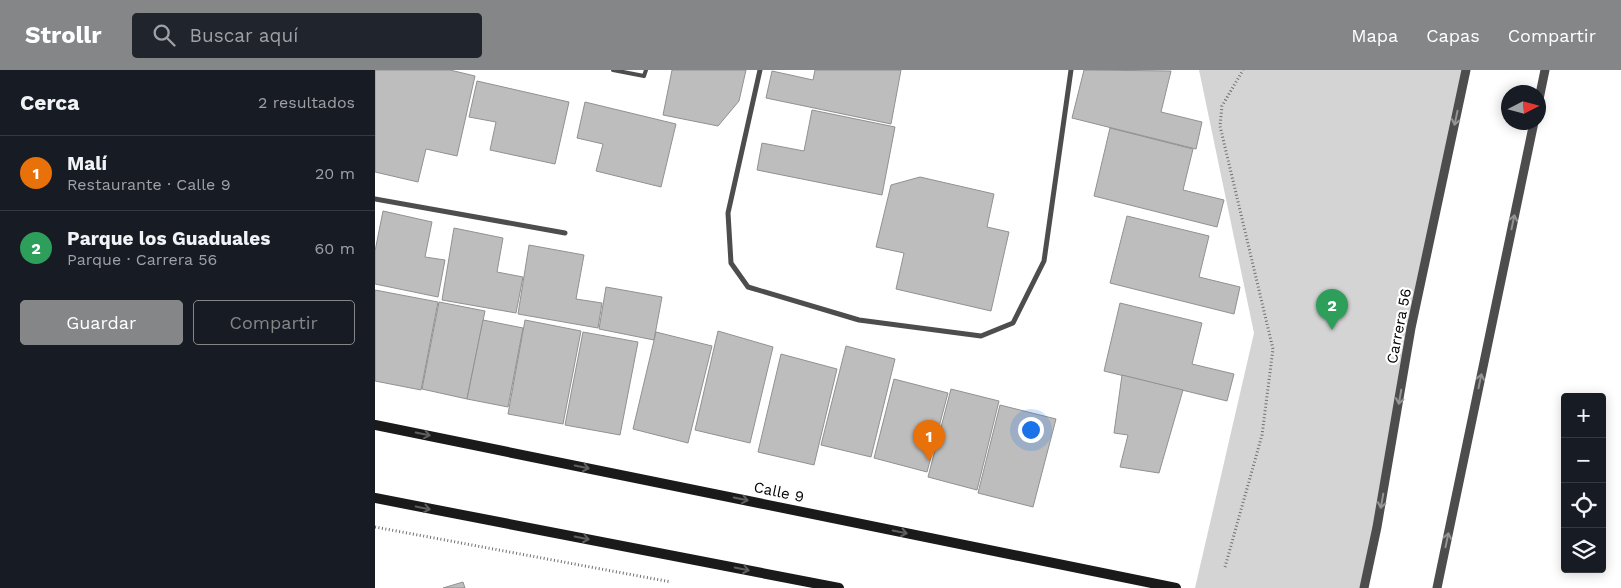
<!DOCTYPE html>
<html lang="es">
<head>
<meta charset="utf-8">
<style>
  :root { --surface:#171b24; --page:#20242c; --text:#f1f3f6; --muted:#9ea1a6; --line:#363941; --accent:#858687 }
  body { margin:0; font-family:"Work Sans",sans-serif; background:var(--page); color:var(--text) }
  .controls { position:absolute; right:15px; bottom:15px; display:grid; overflow:hidden; border-radius:5px; box-shadow:0 2px 12px #0003 }
  .controls button { width:45px; height:45px; display:grid; place-items:center; padding:0; border:0; border-bottom:1px solid var(--line); background:var(--surface); color:var(--text); font:25px sans-serif }
  .compass { position:absolute; left:1126px; top:15px; width:45px; height:45px; border-radius:50%; background:var(--surface); box-shadow:0 2px 12px #0003; rotate:84deg }
  .you { position:absolute; left:655px; top:359px; width:18px; height:18px; margin:-12px; border:4px solid #fff; border-radius:50%; background:#1a73e8; box-shadow:0 0 0 8px #1a73e833 }
  .badge { display:grid; place-items:center; width:32px; height:32px; border-radius:50%; background:var(--accent); color:#fff; font-size:16px; font-weight:700 }
  .pin { position:absolute; translate:-50% -41px; filter:drop-shadow(0 1px 2px #0008) }
  .pin::after { content:''; position:absolute; top:26px; width:18px; height:15px; background:inherit; clip-path:polygon(0 0,100% 0,50% 100%) }
  .list { margin:0; padding:0; list-style:none }
  h2 { display:flex; justify-content:space-between; align-items:center; height:65px; margin:0; padding:0 20px; font-size:21px }
  h2 small { font-size:16px; font-weight:400; color:var(--muted) }
  .list li { display:grid; grid-template-columns:32px 1fr auto; gap:15px; align-items:center; box-sizing:border-box; height:75px; padding:0 20px; border-top:1px solid var(--line) }
  .list b { display:block; font-size:19px; white-space:nowrap }
  .list p { margin:0; font-size:16px; white-space:nowrap; color:var(--muted) }
  .list em { font-size:16px; font-style:normal; color:var(--muted) }
  .actions { display:flex; gap:10px; padding:15px 20px }
  .actions a { flex:1; padding:11px 0; border:1px solid var(--accent); border-radius:5px; text-align:center; font-size:18px; color:var(--accent) }
  .actions .main { background:var(--accent); color:#fff }
  .icon { flex:none; width:28px; height:28px; fill:none; stroke:currentColor; stroke-width:2; stroke-linecap:round; stroke-linejoin:round }
  .map { position:relative; flex:none; width:1246px; height:518px; overflow:hidden }
  header { display:flex; align-items:center; gap:30px; box-sizing:border-box; height:70px; padding:0 25px; background:var(--accent); color:#fff }
  header strong { font-size:24px }
  nav { display:flex; gap:28px; margin-inline-start:auto; font-size:18px }
  .search { width:350px; height:45px; background:var(--page); display:flex; align-items:center; gap:12px; box-sizing:border-box; padding:0 18px; border-radius:5px; color:var(--muted); font-size:19px }
  main { display:flex }
  aside { flex:1; background:var(--surface) }
  .map>svg:first-child { display:block }
  .green { fill:#d4d4d4 }
  .building { fill:#bdbdbd; stroke:#919191 }
  .lines { fill:none; stroke-linecap:round; stroke-linejoin:round }
  .path { stroke:#6f6f6f; stroke-width:3; stroke-dasharray:1 2.5; stroke-linecap:butt }
  .service { stroke:#4d4d4d; stroke-width:4 }
  .minor { stroke:#4d4d4d; stroke-width:5 }
  .tertiary { stroke:#4d4d4d; stroke-width:9 }
  .secondary { stroke:#1a1a1a; stroke-width:10 }
  .oneway { stroke:#949494 }
  .oneway2 { stroke:#5f5f5f }
  .labels { text-anchor:middle; dominant-baseline:central; stroke-width:4.5; stroke-linejoin:round; paint-order:stroke }
  .street-label { font-size:15px; fill:#000; stroke:#fff }
</style>
</head>
<body>
<header>
<strong>Strollr</strong>
<div class="search"><svg class="icon" aria-label="search" viewBox="0 0 24 24"><circle cx="10" cy="10" r="6"/><path d="M15 15l6 6"/></svg>Buscar aquí</div>
<nav><a>Mapa</a><a>Capas</a><a>Compartir</a></nav>
</header>
<main>
<aside>
<h2>Cerca<small>2 resultados</small></h2>
<ul class="list">
<li><span class="badge" style="background:#e8710a">1</span><div><b>Malí</b><p>Restaurante · Calle 9</p></div><em>20 m</em></li>
<li><span class="badge" style="background:#2e9e5b">2</span><div><b>Parque los Guaduales</b><p>Parque · Carrera 56</p></div><em>60 m</em></li>
</ul>
<div class="actions"><a class="main">Guardar</a><a>Compartir</a></div>
</aside>
<div class="map">
<svg width="1246" height="518" viewBox="0 0 1246 518">
  <rect width="100%" height="100%" fill="#fff"/>
  <path class="green" d="M824,0H1091L1036,258L989,518H820L879,263Z"/>
  <g class="building">
    <path d="M0,0H75L100,6L82,86L51,79L43,112L0,102Z"/>
    <path d="M297,0H371L364,31L343,56L288,45Z"/>
    <path d="M440,0H526L516,54L391,28L397,1L438,10Z"/>
    <path d="M709,0L796,1L786,42L827,52L821,79L697,48Z"/>
    <path d="M102,11L194,32L180,94L115,80L121,52L94,47Z"/>
    <path d="M210,32L301,54L286,117L221,101L228,74L202,68Z"/>
    <path d="M437,40L520,57L507,125L382,100L387,73L429,81Z"/>
    <path d="M735,58L818,79L808,120L849,130L842,157L719,126Z"/>
    <path d="M545,107L619,124L612,157L634,162L616,241L521,219L529,183L501,177L516,115Z"/>
    <path d="M8,141L57,152L50,187L70,190L63,227L0,214V181Z"/>
    <path d="M752,146L834,166L824,207L865,217L859,244L735,213Z"/>
    <path d="M79,158L128,168L122,202L148,207L141,243L67,230Z"/>
    <path d="M154,175L209,185L201,229L227,233L223,258L143,244Z"/>
    <path d="M231,217L287,227L279,270L224,259Z"/>
    <path d="M0,220L63,232L46,320L0,311Z"/>
    <path d="M64,232L110,241L92,329L47,319Z"/>
    <path d="M745,233L827,253L817,294L859,304L852,331L729,301Z"/>
    <path d="M108,250L148,258L133,337L92,329Z"/>
    <path d="M150,250L206,261L188,354L133,344Z"/>
    <path d="M343,261L398,277L375,373L320,360Z"/>
    <path d="M208,262L263,272L245,365L190,355Z"/>
    <path d="M281,262L337,276L313,373L258,359Z"/>
    <path d="M471,276L520,289L496,387L446,375Z"/>
    <path d="M406,284L462,299L439,395L383,382Z"/>
    <path d="M747,305L808,320L784,403L745,397L753,365L739,363Z"/>
    <path d="M519,309L573,323L552,402L499,388Z"/>
    <path d="M576,319L624,331L602,420L553,407Z"/>
    <path d="M625,335L681,349L658,437L603,423Z"/>
    <path d="M88,512L90,518H68Z"/>
  </g>
  <g class="lines">
    <g class="path">
      <path d="M0,457L296,512"/>
      <path d="M850,497L887,365L898,279L845,56L847,36L868,0"/>
    </g>
    <path class="service" d="M238,0L269,6L271,0"/>
    <g class="minor">
      <path d="M385,0L353,143L356,193L373,217L484,250L606,266L638,253L669,191L696,0"/>
      <path d="M0,129L190,163"/>
    </g>
    <g class="tertiary">
      <path d="M1164,29L1170,0"/>
      <path d="M989,518L1002,457L1036,258L1091,0"/>
      <path d="M1062,518L1159,52"/>
    </g>
    <g class="secondary">
      <path d="M0,355L801,518"/>
      <path d="M0,428L464,518"/>
    </g>
  </g>
  <defs><path id="oneway-shaft" d="M-6 0H5M1.5-3L5.5 0L1.5 3" fill="none" stroke-width="1.6" stroke-linecap="round" stroke-linejoin="round" transform="scale(1.25)"/></defs>
  <g class="oneway">
    <use href="#oneway-shaft" transform="translate(1081 48) rotate(102)"/>
    <use href="#oneway-shaft" transform="translate(1138 152) rotate(-78)"/>
    <use href="#oneway-shaft" transform="translate(1105 311) rotate(-78)"/>
    <use href="#oneway-shaft" transform="translate(1025 327) rotate(100)"/>
    <use href="#oneway-shaft" transform="translate(1007 431) rotate(100)"/>
    <use href="#oneway-shaft" transform="translate(1072 470) rotate(-78)"/>
  </g>
  <g class="oneway2">
    <use href="#oneway-shaft" transform="translate(48 364) rotate(12)"/>
    <use href="#oneway-shaft" transform="translate(207 397) rotate(12)"/>
    <use href="#oneway-shaft" transform="translate(366 429) rotate(12)"/>
    <use href="#oneway-shaft" transform="translate(48 438) rotate(11)"/>
    <use href="#oneway-shaft" transform="translate(525 462) rotate(12)"/>
    <use href="#oneway-shaft" transform="translate(207 468) rotate(11)"/>
    <use href="#oneway-shaft" transform="translate(367 499) rotate(11)"/>
  </g>
  <g class="labels">
    <g class="street-label">
      <text transform="translate(1024 256) rotate(-79)">Carrera 56</text>
      <text transform="translate(404 422) rotate(12)">Calle 9</text>
    </g>
  </g>
</svg>
<div class="controls">
<button>+</button>
<button>−</button>
<button><svg class="icon" aria-label="locate" viewBox="0 0 24 24"><circle cx="12" cy="12" r="6"/><path d="M12 2v4M12 18v4M2 12h4M18 12h4"/></svg></button>
<button><svg class="icon" aria-label="layers" viewBox="0 0 24 24"><path d="M12 4l9 5-9 5-9-5zM3 14l9 5 9-5"/></svg></button>
</div>
<svg class="compass" viewBox="-18 -18 36 36"><path d="M0-13l5 13h-10z" fill="#e53935"/><path d="M0 13l5-13h-10z" fill="#9ea1a6"/></svg>
<div class="you"></div>
<div class="pin badge" style="left:554px;top:391px;background:#e8710a">1</div>
<div class="pin badge" style="left:957px;top:260px;background:#2e9e5b">2</div>
</div>
</main>
</body>
</html>
